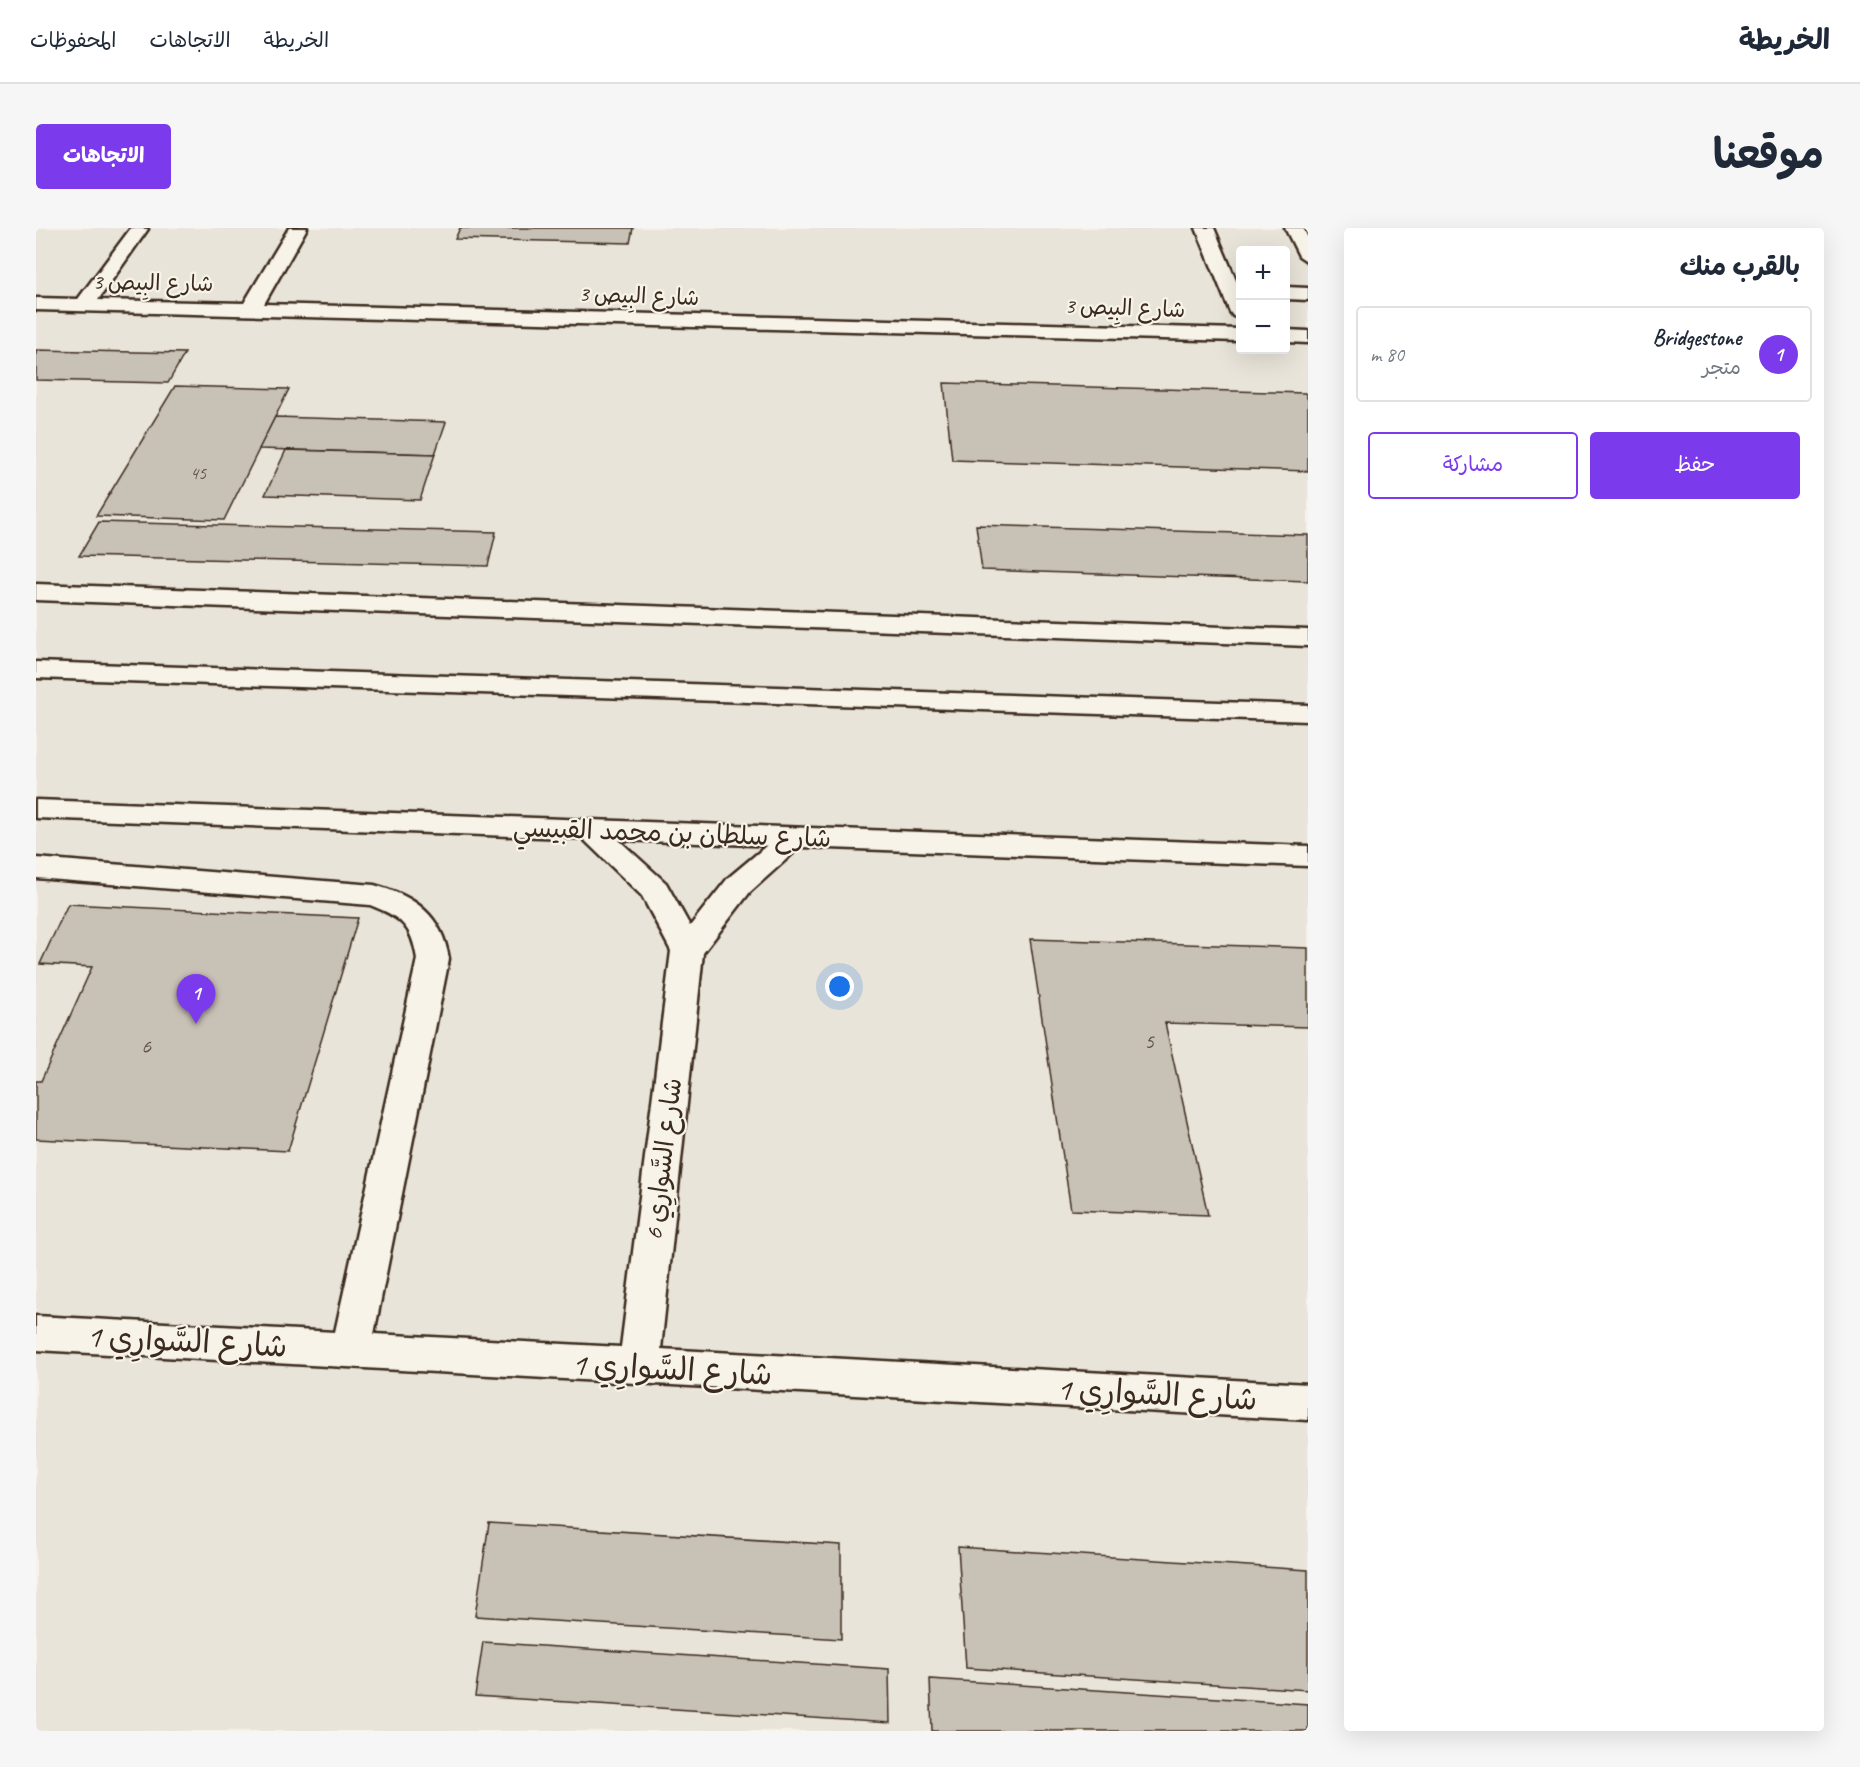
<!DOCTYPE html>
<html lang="ar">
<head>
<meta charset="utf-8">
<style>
  :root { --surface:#fff; --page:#f6f6f7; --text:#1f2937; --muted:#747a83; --line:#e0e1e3; --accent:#7c3aed }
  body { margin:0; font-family:Caveat,"Playpen Sans Arabic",sans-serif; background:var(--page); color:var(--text); direction:rtl }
  .controls { position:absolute; right:18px; top:18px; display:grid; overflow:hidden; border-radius:6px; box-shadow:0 6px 24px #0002 }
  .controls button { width:54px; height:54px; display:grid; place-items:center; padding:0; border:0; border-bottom:2px solid var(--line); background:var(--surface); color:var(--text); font:30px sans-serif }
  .you { position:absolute; left:804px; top:759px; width:21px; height:21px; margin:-15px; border:4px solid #fff; border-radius:50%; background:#1a73e8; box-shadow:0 0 0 9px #1a73e833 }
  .badge { display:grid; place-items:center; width:39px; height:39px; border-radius:50%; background:var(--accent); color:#fff; font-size:20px; font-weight:700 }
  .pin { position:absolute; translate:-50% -50px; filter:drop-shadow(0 2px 3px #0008) }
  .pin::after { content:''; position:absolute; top:32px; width:21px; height:18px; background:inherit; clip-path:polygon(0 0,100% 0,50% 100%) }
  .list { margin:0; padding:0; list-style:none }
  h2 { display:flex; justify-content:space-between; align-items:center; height:78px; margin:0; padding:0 24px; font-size:26px }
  h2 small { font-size:20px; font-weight:400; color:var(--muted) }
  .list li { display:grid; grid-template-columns:39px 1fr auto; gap:18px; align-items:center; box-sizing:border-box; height:96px; margin:0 12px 12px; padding:0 12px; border:2px solid var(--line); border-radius:6px }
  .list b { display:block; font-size:22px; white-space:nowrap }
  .list p { margin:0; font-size:20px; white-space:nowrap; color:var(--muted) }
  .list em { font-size:20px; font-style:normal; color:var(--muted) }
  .actions { display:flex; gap:12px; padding:18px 24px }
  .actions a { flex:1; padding:14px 0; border:2px solid var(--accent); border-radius:6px; text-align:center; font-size:21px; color:var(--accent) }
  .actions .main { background:var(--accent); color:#fff }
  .map { position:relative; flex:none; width:1272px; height:1503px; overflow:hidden; direction:ltr; border-radius:6px }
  header { display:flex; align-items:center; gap:36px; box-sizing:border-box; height:84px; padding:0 30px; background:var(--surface); border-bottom:2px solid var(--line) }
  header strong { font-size:28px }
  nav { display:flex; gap:33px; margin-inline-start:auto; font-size:21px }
  .intro { display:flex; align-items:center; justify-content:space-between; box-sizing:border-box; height:144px; padding:0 36px }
  h1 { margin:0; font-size:42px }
  .button { padding:15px 27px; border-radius:6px; background:var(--accent); color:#fff; font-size:21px; font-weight:700 }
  main { display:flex; gap:36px; padding:0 36px }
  aside { flex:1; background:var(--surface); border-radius:6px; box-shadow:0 6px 24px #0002 }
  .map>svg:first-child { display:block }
  .built { fill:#e9e4d9; fill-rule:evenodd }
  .building { fill:#c8c1b6; stroke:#3b2a1e; stroke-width:1.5 }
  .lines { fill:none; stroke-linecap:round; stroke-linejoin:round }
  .minor-casing { stroke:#3b2a1e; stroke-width:5 }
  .major-casing { stroke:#3b2a1e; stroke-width:5 }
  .minor { fill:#f7f3e8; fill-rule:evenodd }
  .major { fill:#f7f3e8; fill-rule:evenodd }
  .labels { text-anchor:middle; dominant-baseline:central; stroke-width:4.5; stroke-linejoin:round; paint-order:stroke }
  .far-number-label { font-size:18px; fill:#5e5044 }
  .far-street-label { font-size:22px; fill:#3b2a1e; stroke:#f7f3e8 }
  .number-label { font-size:22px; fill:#5e5044 }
  .street-label { font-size:26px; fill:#3b2a1e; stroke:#f7f3e8 }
  .near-street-label { font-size:32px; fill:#3b2a1e; stroke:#f7f3e8 }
</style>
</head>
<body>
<header>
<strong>الخريطة</strong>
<nav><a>الخريطة</a><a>الاتجاهات</a><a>المحفوظات</a></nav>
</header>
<div class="intro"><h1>موقعنا</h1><a class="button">الاتجاهات</a></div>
<main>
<aside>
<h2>بالقرب منك<small></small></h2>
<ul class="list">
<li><span class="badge">1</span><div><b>Bridgestone</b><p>متجر</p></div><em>80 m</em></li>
</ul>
<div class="actions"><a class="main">حفظ</a><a>مشاركة</a></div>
</aside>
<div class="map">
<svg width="1272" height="1503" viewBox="0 0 1272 1503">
  <rect width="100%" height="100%" fill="#f7f3e8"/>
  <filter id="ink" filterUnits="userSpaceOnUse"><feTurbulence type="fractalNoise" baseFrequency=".0167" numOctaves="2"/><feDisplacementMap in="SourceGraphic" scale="12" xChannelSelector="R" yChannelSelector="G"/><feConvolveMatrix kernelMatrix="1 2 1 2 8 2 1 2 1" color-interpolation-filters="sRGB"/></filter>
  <g filter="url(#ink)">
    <path class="built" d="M0,0H1272V1503H0ZM1204,22H1250V122H1204Z"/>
    <g class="building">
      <path d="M424,0H597L594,15L419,11Z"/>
      <path d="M0,122L149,125L132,155L0,152Z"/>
      <path d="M908,155L1269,165L1272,172V243L916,232Z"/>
      <path d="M139,158L253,161L188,292L60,288Z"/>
      <path d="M239,189L410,194L399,226L223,221Z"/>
      <path d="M250,222L399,226L384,272L229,267Z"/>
      <path d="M63,294L460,304L452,338L43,328Z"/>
      <path d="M940,297L1272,307V353L946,342Z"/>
      <path d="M32,676L322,690L252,923L0,911V853H5L56,739L4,736Z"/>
      <path d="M994,711L1272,720V799L1129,795L1172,987L1035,982Z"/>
      <path d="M453,1295L805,1317V1411L439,1388Z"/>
      <path d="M922,1319L1272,1342V1462L930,1440Z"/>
      <path d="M447,1414L853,1441L854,1495L439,1468Z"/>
      <path d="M894,1451L1272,1476V1503H896Z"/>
    </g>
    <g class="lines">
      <g class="minor-casing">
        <g id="minor">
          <path d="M95,0L112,1L62,72L208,75L253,0H271L228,76L1204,101V113L0,82V70L42,71Z"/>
          <path d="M1160,0H1178L1204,62V90L1197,88L1194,84Z"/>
          <path d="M1249,0H1267L1272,10V34L1263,28Z"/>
          <path d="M1250,59L1272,60V72L1250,71Z"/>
          <path d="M1250,102L1272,103V115L1250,114Z"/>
          <path d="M0,356L1272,402V418L0,372Z"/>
          <path d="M552,592L563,594L630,655L654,698L692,650L748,603L759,600L770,603L774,610L714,664L667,725L625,1121L1272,1156V1192L0,1122V1088L299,1104L381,731C376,698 365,689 334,677L0,650V630L338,657C379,668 406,687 413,731L338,1106L585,1119L635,723L606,668L537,601L541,594Z"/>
        </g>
      </g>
      <g class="major-casing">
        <g id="major">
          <path d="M0,434L1272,477V493L0,450Z"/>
          <path d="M0,572L1272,618V638L0,590Z"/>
        </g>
      </g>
      <use href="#minor" class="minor"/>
      <use href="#major" class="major"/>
    </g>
  </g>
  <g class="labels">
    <g class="far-number-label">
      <text x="162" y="245">45</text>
    </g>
    <g class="far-street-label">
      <text transform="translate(117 55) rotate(1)">شارع البِيص 3</text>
      <text transform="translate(603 68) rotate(2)">شارع البِيص 3</text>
      <text transform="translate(1089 80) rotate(2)">شارع البِيص 3</text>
    </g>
    <g class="number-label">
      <text x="1113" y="813">5</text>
      <text x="110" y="818">6</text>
    </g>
    <g class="street-label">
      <text transform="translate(636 605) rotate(2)">شارع سلطان بن محمد القبيسي</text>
      <text transform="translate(627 931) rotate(-83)">شارع السَّوارِي 6</text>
    </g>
    <g class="near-street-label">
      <text transform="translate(151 1113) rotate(3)">شارع السَّوارِي 1</text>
      <text transform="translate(636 1141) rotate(3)">شارع السَّوارِي 1</text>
      <text transform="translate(1121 1166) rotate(3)">شارع السَّوارِي 1</text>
    </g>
  </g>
</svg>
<div class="controls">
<button>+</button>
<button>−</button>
</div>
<div class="you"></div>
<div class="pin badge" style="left:160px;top:796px">1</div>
</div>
</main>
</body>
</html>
